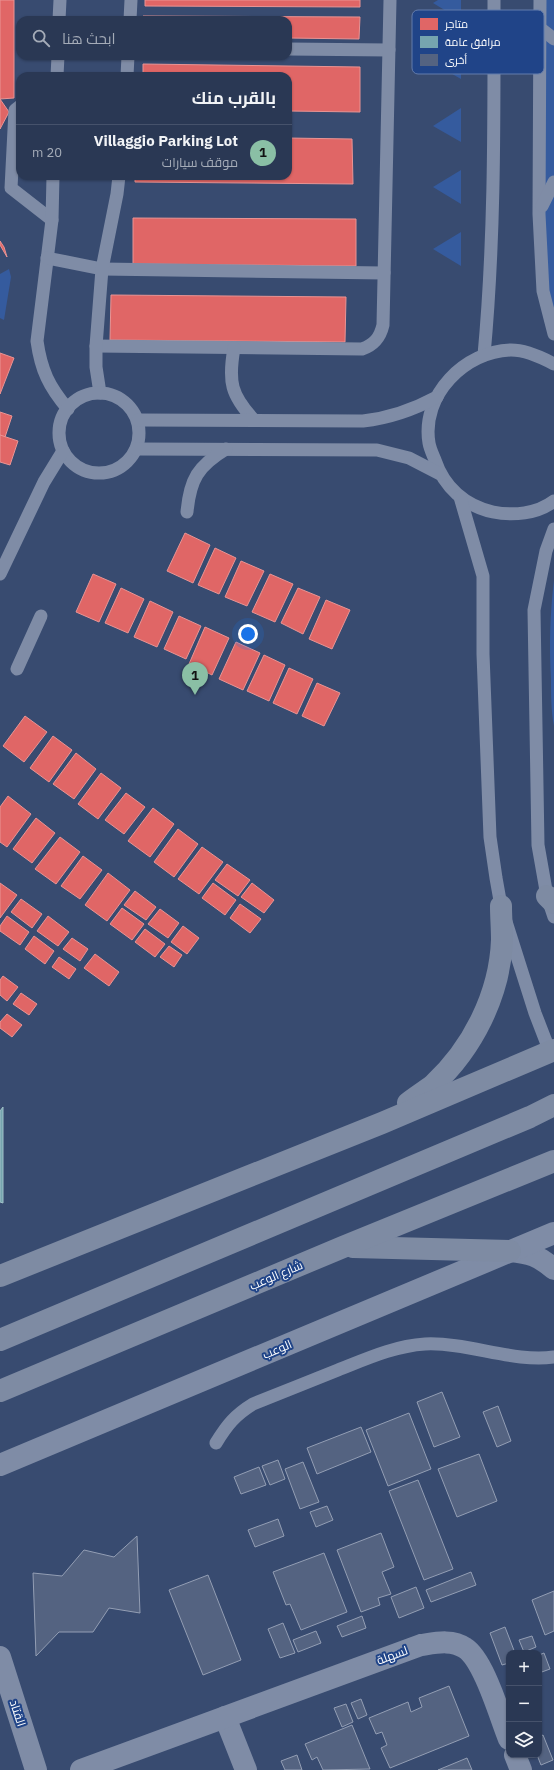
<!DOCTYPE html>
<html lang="ar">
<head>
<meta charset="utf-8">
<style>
  :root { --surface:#2a3854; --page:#323f5a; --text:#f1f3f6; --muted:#a5acb8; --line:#46526b; --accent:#8abfa5 }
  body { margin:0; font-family:"IBM Plex Sans",Cairo,sans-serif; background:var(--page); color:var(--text); direction:rtl }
  .controls { position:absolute; right:12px; bottom:12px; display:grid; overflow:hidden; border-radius:8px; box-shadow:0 1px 3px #0004 }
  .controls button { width:36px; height:36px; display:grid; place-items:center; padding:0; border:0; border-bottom:1px solid var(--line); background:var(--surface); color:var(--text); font:20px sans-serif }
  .you { position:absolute; left:248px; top:634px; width:14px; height:14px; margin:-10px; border:3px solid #fff; border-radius:50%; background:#1a73e8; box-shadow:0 0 0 6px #1a73e833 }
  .badge { display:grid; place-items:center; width:26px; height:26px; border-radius:50%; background:var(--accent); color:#111; font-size:13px; font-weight:700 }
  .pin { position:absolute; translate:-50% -33px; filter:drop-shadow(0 1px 2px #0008) }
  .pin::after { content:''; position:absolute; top:21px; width:14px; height:12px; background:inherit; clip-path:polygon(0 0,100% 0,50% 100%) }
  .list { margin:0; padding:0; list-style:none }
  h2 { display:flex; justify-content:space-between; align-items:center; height:52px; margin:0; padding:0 16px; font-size:17px }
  h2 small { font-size:13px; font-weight:400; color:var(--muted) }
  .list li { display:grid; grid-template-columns:26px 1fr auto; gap:12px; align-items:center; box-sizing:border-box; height:56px; padding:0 16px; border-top:1px solid var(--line) }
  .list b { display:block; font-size:15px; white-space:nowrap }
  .list p { margin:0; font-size:13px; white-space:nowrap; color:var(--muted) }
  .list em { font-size:13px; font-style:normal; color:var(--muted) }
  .icon { flex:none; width:22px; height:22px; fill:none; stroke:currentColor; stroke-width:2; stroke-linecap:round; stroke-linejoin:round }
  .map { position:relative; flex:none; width:554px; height:1770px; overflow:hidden; direction:ltr }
  .search { position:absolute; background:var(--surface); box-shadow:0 1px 3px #0004; left:16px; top:16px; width:276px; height:44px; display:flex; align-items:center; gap:10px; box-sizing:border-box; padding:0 14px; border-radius:12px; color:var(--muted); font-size:15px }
  .panel { position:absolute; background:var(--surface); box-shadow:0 1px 3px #0004; left:16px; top:72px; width:276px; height:108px; border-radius:12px; direction:rtl }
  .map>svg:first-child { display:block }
  .green { fill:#355b9e }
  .shops { fill:#e06666; stroke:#e99494 }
  .public { fill:#76a5af; stroke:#9fc0c7 }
  .building { fill:#546381; stroke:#939eb4 }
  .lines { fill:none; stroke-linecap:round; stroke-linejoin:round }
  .lane { stroke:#7f8ca6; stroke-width:13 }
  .street { stroke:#7f8ca6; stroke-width:22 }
  .primary { stroke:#7e8ba3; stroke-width:22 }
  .labels { text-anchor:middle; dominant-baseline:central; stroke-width:4; stroke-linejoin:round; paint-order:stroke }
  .street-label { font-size:12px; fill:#fff; stroke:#204488 }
  .key { fill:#204488; stroke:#637cac; stroke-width:1 }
  .key-label { font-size:11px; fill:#fff }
</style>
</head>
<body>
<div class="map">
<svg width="554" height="1770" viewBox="0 0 554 1770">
  <rect width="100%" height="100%" fill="#384b70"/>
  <g class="green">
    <path d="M438,0H461V20L433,3Z"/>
    <path d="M540,0H554V334L543,291Z"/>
    <path d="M461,45V79L433,63Z"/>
    <path d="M461,108V142L433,126Z"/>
    <path d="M461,170V204L433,187Z"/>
    <path d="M461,232V266L433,249Z"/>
    <path d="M9,269L11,277L4,320L0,318V274Z"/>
    <path d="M554,580V726C551,710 551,695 551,679C549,646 550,613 554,580Z"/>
  </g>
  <g class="shops">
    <path d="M0,0H14V98L0,99L9,112L0,129Z"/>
    <path d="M145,0H360V7L145,6Z"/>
    <path d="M143,16L360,17L359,39L288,38V20H144Z"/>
    <path d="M143,64L360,67V112L288,111V76H143Z"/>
    <path d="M288,138L352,139L353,184L135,182V176H288Z"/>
    <path d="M133,218L356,219V266L133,264Z"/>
    <path d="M0,241L4,247L7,257L0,245Z"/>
    <path d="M111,295L346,297L345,342L110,340Z"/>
    <path d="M0,353L14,358L0,394Z"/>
    <path d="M0,412L12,416L5,437L0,435Z"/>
    <path d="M0,435L18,441L10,465L0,462Z"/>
    <path d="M185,533L210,545L193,583L167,571Z"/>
    <path d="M215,548L236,558L219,594L198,585Z"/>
    <path d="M241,561L264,571L247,606L225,597Z"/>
    <path d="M93,574L116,584L99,622L76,612Z"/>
    <path d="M270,574L293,584L275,622L252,612Z"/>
    <path d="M121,588L144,599L128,633L105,623Z"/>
    <path d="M298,588L320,597L303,634L281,623Z"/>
    <path d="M326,600L350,610L332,649L309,639Z"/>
    <path d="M150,601L173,612L157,647L134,637Z"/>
    <path d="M179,616L201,626L186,659L164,649Z"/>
    <path d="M205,627L229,638L212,675L189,664Z"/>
    <path d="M236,642L260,653L243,690L219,679Z"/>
    <path d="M264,655L285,665L269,701L247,691Z"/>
    <path d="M289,668L313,679L297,714L273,703Z"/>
    <path d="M317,683L340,693L324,726L302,716Z"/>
    <path d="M25,716L47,732L24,762L3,746Z"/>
    <path d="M53,736L72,750L49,782L30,768Z"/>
    <path d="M76,753L96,769L74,799L53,784Z"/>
    <path d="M101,773L121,788L98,819L78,804Z"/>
    <path d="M126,793L145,807L124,834L105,820Z"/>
    <path d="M8,796L31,814L7,847L0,842V807Z"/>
    <path d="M153,808L174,824L150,857L128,841Z"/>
    <path d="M36,818L55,833L32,863L13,849Z"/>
    <path d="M178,829L198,844L174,877L154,862Z"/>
    <path d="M60,837L80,852L56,884L35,869Z"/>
    <path d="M202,847L223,862L199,894L178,879Z"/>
    <path d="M83,856L102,870L80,899L61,886Z"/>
    <path d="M227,864L250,880L238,896L215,880Z"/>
    <path d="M108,873L130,890L107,921L85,905Z"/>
    <path d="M0,883L17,895L0,918Z"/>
    <path d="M213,883L236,900L225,915L202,898Z"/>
    <path d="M252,883L274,900L264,913L241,897Z"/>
    <path d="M135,891L156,907L146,920L124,905Z"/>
    <path d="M21,899L42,914L32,928L11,912Z"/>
    <path d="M240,904L261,919L250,933L230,918Z"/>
    <path d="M122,908L144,924L132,940L110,924Z"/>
    <path d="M160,909L179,923L168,938L148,924Z"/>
    <path d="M7,916L29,932L20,945L0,931V926Z"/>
    <path d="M48,916L69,932L58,946L37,931Z"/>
    <path d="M183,926L199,938L187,954L171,942Z"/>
    <path d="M145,929L165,944L155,957L135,942Z"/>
    <path d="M34,936L54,951L45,964L25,949Z"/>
    <path d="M72,938L88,949L80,961L63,949Z"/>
    <path d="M169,946L182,955L174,967L160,957Z"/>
    <path d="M95,954L119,972L109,986L84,968Z"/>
    <path d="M59,957L76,969L69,979L52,967Z"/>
    <path d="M3,976L18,987L7,1001L0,995V980Z"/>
    <path d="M21,993L37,1004L29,1015L13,1004Z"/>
    <path d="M7,1014L22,1025L12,1037L0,1028V1022Z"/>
  </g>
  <path class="public" d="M3,1107V1203L0,1202V1111Z"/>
  <g class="building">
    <path d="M442,1392L460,1437L434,1447L417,1402Z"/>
    <path d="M498,1406L511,1441L497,1447L483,1412Z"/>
    <path d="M409,1413L431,1469L388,1486L366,1430Z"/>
    <path d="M361,1427L371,1452L317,1474L307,1448Z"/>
    <path d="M479,1454L497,1501L457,1517L438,1469Z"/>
    <path d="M278,1460L285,1479L270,1485L262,1466Z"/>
    <path d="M303,1462L319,1502L300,1509L285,1469Z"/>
    <path d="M259,1467L266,1485L241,1494L234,1477Z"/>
    <path d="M418,1480L453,1569L424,1580L389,1491Z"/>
    <path d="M327,1506L333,1520L316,1527L310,1512Z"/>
    <path d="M278,1519L284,1536L255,1547L248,1530Z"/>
    <path d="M381,1533L394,1567L382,1572L391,1594L378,1598L380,1605L361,1612L337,1550Z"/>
    <path d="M137,1536L140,1613L109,1608L93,1632H59L36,1656L33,1573L62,1576L84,1550L114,1557Z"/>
    <path d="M324,1553L347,1612L301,1630L290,1604L286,1605L273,1572Z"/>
    <path d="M471,1572L476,1585L431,1602L426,1590Z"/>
    <path d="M208,1575L241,1660L203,1675L169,1590Z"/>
    <path d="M416,1587L424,1608L399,1618L391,1597Z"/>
    <path d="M554,1591V1631L545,1635L532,1600Z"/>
    <path d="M362,1616L366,1628L342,1637L337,1626Z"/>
    <path d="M283,1623L295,1653L280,1658L268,1629Z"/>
    <path d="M505,1627L515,1653H509V1663L502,1665L490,1633Z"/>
    <path d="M316,1631L321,1643L298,1652L293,1640Z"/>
    <path d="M532,1636L536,1647L524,1652L519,1640Z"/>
    <path d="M544,1653L550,1669L539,1673V1655Z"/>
    <path d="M449,1686L469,1736L390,1768L381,1748L387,1745L382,1732L376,1734L369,1718L408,1702L411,1712L422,1707L419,1698Z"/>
    <path d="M361,1699L367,1715L358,1719L351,1703Z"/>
    <path d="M346,1704L353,1722L342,1727L334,1708Z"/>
    <path d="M352,1725L370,1769L323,1770L317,1757L312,1760L305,1744Z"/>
    <path d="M543,1735L553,1760L541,1765L537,1755H539V1737Z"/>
    <path d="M297,1755L302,1770H285L281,1761Z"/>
    <path d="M467,1758L472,1770H438Z"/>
  </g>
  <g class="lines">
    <g class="lane">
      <path d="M540,0L539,214L543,291L554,334"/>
      <path d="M59,20L60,0"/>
      <path d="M130,20L131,0"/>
      <path d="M540,28L554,39"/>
      <path d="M288,49L389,50"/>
      <path d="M57,76L58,56"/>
      <path d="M127,76L128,56"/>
      <path d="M20,106L15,110L11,188L52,220"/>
      <path d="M53,176L52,220L37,341C41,370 49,387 68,409"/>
      <path d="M542,206L554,182"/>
      <path d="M47,258L102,269L384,273"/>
      <path d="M96,346L362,349C374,345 380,338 383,325L390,0"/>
      <path d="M234,348C228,382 231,395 254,420"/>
      <path d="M484,355C495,237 494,118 494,0"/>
      <path d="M554,364C541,357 526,350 511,350C465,351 421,395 429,443C430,449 433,455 435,460C444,487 465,506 493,512C513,516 537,514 554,501"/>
      <path d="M100,393L96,367V346L102,269L117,194L119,176"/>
      <circle cx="99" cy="433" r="40"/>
      <path d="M138,420L363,421C390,418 413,410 437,397"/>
      <path d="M136,449L377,450L409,458L440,474"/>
      <path d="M460,497L483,576V654L490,837L496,878L501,906L535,1013L550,1052"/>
      <path d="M187,512C190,479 198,466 226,449"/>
      <path d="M554,529L546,551L534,610L538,845L547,896L554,917"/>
      <path d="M0,574L44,482L63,451"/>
      <path d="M17,669L41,616"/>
      <path d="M216,1443C227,1425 235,1415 253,1404C281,1393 310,1381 338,1370C366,1359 394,1346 425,1344C468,1342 514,1363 554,1357"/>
    </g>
    <g class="street">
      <path d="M510,1251C530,1253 539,1256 554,1269"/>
      <path d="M0,1465L554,1233"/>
      <path d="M0,1657L36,1770"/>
      <path d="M225,1717L246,1770"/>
      <path d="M515,1755L521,1770"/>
      <path d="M81,1770L421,1645C435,1643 452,1639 465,1648C484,1660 500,1717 509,1739"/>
    </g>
    <g class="primary">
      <path d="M547,896L554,903"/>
      <path d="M408,1103C416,1097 425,1091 433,1085C473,1048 500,994 502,940C502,928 501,917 501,906"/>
      <path d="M353,1247L510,1251"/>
      <path d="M0,1276L382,1123L554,1050"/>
      <path d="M0,1340L530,1117L554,1105"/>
      <path d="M0,1391L343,1247L554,1161"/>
    </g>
  </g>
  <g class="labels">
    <g class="street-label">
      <text transform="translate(276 1275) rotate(-23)">شارع الوعب</text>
      <text transform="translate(277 1349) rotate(-23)">الوعب</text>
      <text transform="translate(392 1655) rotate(-20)">لسهلة</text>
      <text transform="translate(18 1713) rotate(72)">القتاد</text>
    </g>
  </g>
  <rect x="412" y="10" width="132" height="64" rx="6" class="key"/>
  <rect x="420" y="18" width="18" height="12" fill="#e06666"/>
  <rect x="420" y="36" width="18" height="12" fill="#76a5af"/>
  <rect x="420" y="54" width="18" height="12" fill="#546381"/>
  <g class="key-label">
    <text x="445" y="28">متاجر</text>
    <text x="445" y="46">مرافق عامة</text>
    <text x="445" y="64">أخرى</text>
  </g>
</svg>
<div class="controls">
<button>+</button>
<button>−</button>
<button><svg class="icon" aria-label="layers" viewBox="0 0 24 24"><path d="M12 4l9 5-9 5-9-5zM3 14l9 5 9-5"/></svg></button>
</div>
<div class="you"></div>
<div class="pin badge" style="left:195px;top:695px">1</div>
<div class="search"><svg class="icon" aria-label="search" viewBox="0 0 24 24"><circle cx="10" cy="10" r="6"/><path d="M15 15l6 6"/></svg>ابحث هنا</div>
<section class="panel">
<h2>بالقرب منك<small></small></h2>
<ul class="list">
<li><span class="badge">1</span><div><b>Villaggio Parking Lot</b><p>موقف سيارات</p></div><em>20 m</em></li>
</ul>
</section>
</div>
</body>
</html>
